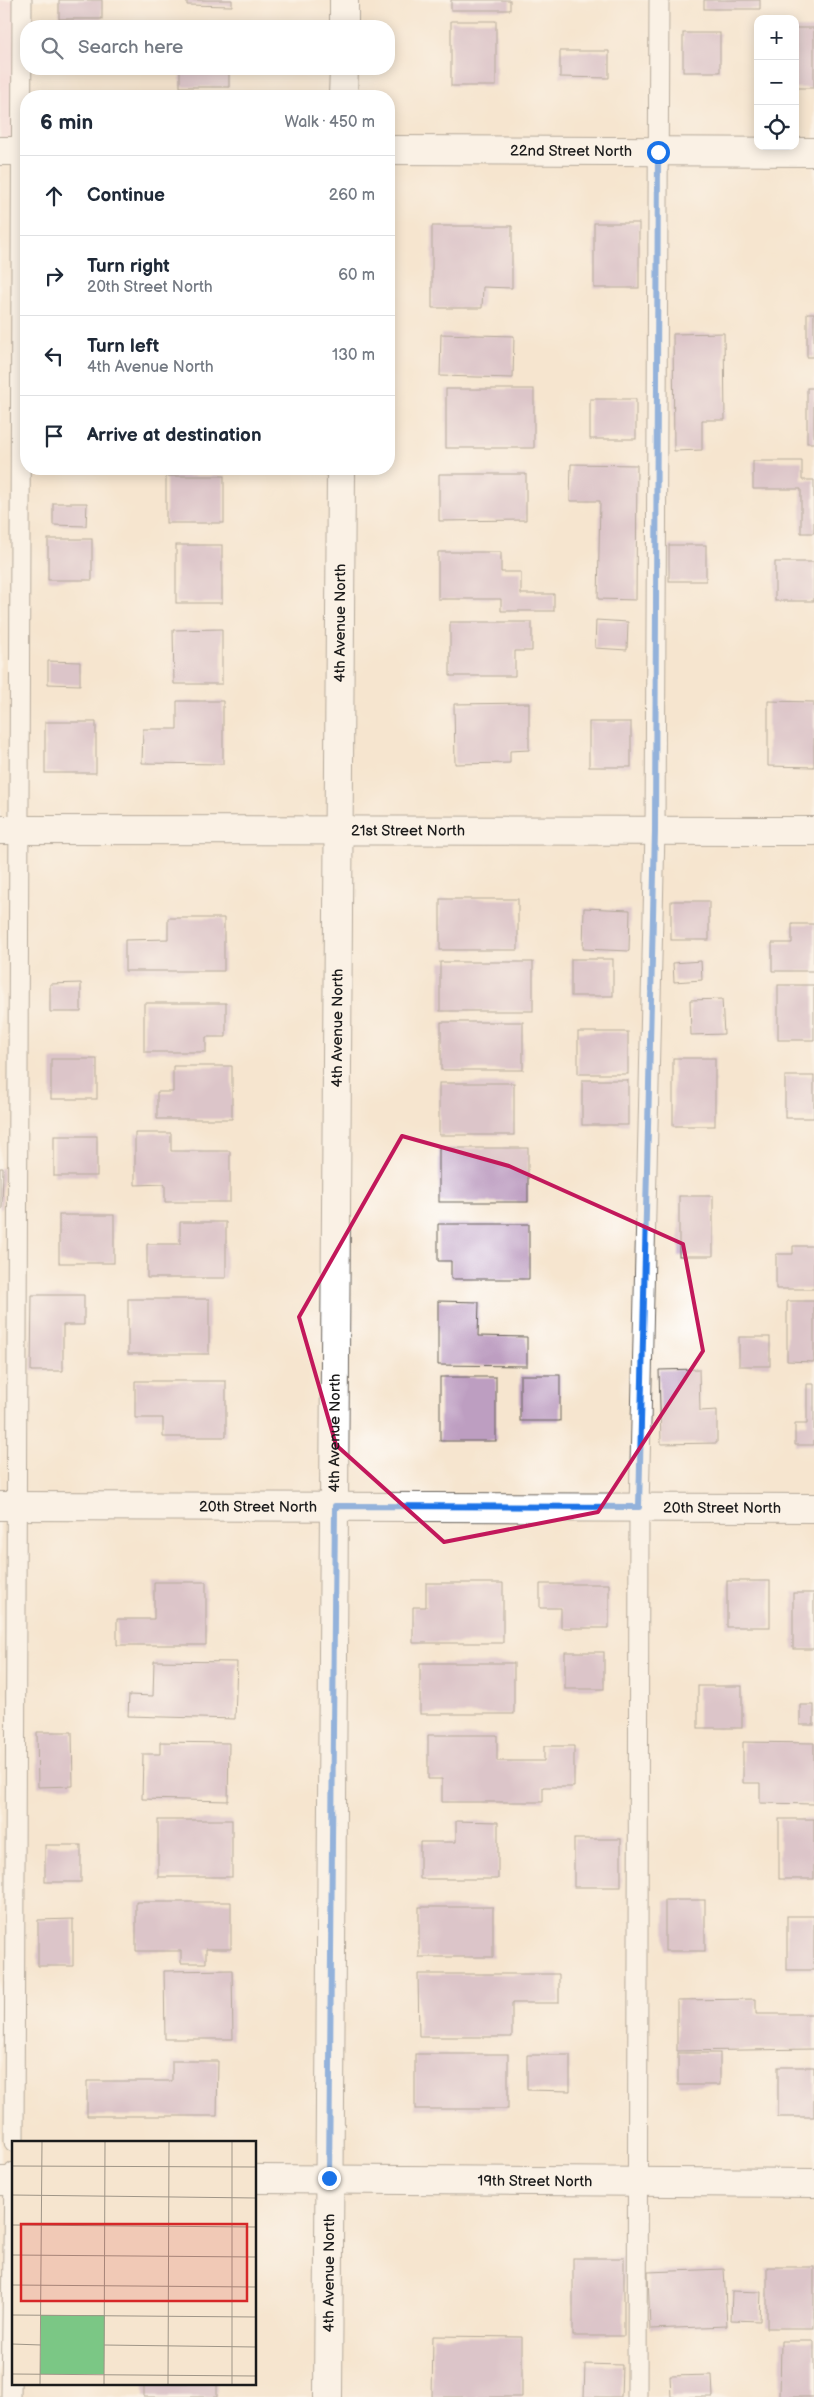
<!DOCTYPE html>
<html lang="en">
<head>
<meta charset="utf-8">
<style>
  :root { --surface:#fff; --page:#f2f2f3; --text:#1f2937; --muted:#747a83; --line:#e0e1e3 }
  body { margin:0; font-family:"Balsamiq Sans",sans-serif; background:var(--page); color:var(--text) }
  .controls { position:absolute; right:15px; top:15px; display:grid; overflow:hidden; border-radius:10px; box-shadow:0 2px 12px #0003 }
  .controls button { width:45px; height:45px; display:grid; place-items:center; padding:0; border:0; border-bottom:1px solid var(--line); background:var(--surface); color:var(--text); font:25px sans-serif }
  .stop { position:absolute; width:15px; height:15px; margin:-11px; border:4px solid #1a73e8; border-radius:50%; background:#fff }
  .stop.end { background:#1a73e8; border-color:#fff; box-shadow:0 1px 5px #0008 }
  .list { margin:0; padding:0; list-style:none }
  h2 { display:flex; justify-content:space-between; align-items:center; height:65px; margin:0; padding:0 20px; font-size:21px }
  h2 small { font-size:16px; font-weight:400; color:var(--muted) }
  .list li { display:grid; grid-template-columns:32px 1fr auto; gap:15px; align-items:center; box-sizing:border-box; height:80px; padding:0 20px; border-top:1px solid var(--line) }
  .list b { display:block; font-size:19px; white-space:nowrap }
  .list p { margin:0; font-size:16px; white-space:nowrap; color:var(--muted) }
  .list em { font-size:16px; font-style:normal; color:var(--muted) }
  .icon { flex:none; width:28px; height:28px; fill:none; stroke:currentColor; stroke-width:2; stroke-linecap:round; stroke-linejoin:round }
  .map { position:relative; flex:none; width:814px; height:2397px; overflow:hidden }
  .search { position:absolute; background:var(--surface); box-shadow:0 2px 12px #0003; left:20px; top:20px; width:375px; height:55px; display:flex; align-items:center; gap:12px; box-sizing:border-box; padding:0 18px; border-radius:20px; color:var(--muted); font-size:19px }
  .panel { position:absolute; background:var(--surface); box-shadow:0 2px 12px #0003; left:20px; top:90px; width:375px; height:385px; border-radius:20px }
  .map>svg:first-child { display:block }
  .built { fill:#f3cfdf }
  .building { fill:#bd9ec1 }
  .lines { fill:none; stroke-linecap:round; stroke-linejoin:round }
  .service-casing { stroke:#68625b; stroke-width:21 }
  .minor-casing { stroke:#68625b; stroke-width:30 }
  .service { stroke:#fff; stroke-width:19 }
  .minor { stroke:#fff; stroke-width:28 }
  .route { stroke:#1a73e8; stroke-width:6 }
  .marked { fill:none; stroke:#c2185b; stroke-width:4; stroke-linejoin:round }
  .labels { text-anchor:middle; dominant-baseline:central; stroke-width:4; stroke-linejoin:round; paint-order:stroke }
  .street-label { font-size:15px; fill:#1c1c1c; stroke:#fff }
  .inset-road { fill:none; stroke:#9f9587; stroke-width:1 }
  .view { fill:#d62828; fill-opacity:0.15; stroke:#d62828; stroke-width:2.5 }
  .inset-edge { fill:none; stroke:#1c1c1c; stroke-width:2.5 }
</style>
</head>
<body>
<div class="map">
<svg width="814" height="2397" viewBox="0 0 814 2397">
  <rect width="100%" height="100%" fill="#fff"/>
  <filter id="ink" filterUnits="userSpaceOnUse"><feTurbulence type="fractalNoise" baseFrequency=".02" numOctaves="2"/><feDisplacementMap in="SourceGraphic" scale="10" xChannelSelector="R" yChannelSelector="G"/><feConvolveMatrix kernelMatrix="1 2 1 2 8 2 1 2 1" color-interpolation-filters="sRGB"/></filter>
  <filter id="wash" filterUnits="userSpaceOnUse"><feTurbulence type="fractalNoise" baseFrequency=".0096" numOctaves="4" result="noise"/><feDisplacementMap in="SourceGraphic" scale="20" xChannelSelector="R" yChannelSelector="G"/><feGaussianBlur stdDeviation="1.12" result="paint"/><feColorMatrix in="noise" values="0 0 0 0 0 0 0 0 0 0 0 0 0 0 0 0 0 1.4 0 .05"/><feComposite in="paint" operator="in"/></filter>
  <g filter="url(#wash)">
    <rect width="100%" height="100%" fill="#f6e5cf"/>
    <path class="built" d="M0,0H22L21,151H0Z"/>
    <g id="blocks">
      <g class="building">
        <rect x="59" y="0" width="43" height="19"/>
        <path d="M187,0H232V6L187,5Z"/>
        <rect x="451" y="0" width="59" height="10"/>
        <rect x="704" y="0" width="56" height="9"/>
        <rect x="451" y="21" width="45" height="65"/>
        <rect x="180" y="23" width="49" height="3"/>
        <rect x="795" y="28" width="19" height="60"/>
        <rect x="683" y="33" width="37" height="39"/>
        <path d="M560,51H609V78L560,77Z"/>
        <rect x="180" y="69" width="49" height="18"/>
        <rect x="594" y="223" width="45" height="65"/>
        <path d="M432,226H512V288L483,287L482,308H432Z"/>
        <rect x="807" y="313" width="7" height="44"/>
        <path d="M724,333L725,420H702V450L674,451L673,334Z"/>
        <path d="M441,334L514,336L513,378L440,376Z"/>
        <rect x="807" y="388" width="7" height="55"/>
        <rect x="446" y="389" width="88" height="59"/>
        <rect x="590" y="399" width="46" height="40"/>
        <path d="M753,461H802V480H814V533H801V489H753Z"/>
        <path d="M571,464L637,465L636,600L598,599L600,501H570Z"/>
        <path d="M439,474H526V520L439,521Z"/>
        <rect x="166" y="476" width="58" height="47"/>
        <path d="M53,503H87L86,526L53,525Z"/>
        <rect x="48" y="539" width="44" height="41"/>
        <rect x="176" y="545" width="46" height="58"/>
        <rect x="669" y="545" width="37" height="36"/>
        <path d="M438,552H501V572H521V594H554V611H501V599H438Z"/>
        <rect x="775" y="562" width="39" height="39"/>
        <path d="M596,620L628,622L627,650L595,648Z"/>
        <path d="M450,622H532V651H515V676H450Z"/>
        <path d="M222,629V684H174L173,630Z"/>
        <path d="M48,661L80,662V685L48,684Z"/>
        <path d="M177,701H223V764L142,763L143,729H177Z"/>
        <path d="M768,701L814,702V767L768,766Z"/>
        <path d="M529,703V750L510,751V763L455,764L454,704Z"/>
        <rect x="45" y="722" width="51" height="51"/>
        <rect x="589" y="722" width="42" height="45"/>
        <rect x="440" y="899" width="78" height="51"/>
        <rect x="671" y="901" width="38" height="39"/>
        <path d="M584,908L630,910L629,951L583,949Z"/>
        <path d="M168,918H224V971H125V940L168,939Z"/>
        <path d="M792,924H814V971H772V943H792Z"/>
        <rect x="571" y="959" width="42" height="37"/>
        <path d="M701,961L702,980L674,982L673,963Z"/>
        <rect x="440" y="962" width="93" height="49"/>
        <path d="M81,983V1012H50V984Z"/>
        <rect x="778" y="985" width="36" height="55"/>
        <path d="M722,999L724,1034L691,1035L690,1000Z"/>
        <path d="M144,1003H226V1037H206V1052H144Z"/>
        <rect x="441" y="1022" width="82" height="48"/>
        <rect x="578" y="1032" width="50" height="42"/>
        <rect x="673" y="1058" width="42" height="68"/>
        <rect x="51" y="1059" width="46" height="40"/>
        <path d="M173,1066H232V1119H157V1092H173Z"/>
        <rect x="785" y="1076" width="29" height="42"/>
        <rect x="582" y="1080" width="46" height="45"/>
        <rect x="439" y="1083" width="75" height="52"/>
        <path d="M135,1133H171V1151H230V1202H165V1184L135,1185Z"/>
        <rect x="54" y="1136" width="43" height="40"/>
        <rect x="439" y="1148" width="89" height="54"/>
        <path d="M0,1168H3L2,1209H0Z"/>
        <rect x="679" y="1196" width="34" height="60"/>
        <rect x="59" y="1215" width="55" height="48"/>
        <path d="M180,1222H226V1278H147V1244H180Z"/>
        <path d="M438,1224H529V1279H451V1261H438Z"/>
        <path d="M793,1246H814V1289H776V1254H793Z"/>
        <path d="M32,1295H84V1325H63V1371H31Z"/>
        <rect x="128" y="1299" width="81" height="55"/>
        <path d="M438,1301L479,1302L478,1336L527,1337V1366L438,1365Z"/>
        <path d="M787,1301H814V1362L787,1361Z"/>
        <rect x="739" y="1337" width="31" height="29"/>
        <path d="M699,1369L700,1411L717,1410V1443L661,1444L659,1370Z"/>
        <rect x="520" y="1375" width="40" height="46"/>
        <rect x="440" y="1377" width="56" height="64"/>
        <path d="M135,1381H226V1437H163V1418H135Z"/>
        <path d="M807,1384H814V1445H795V1424H807Z"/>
        <rect x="727" y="1581" width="43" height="46"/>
        <path d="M154,1582H206V1645H117V1619H154Z"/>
        <path d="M426,1583H503V1643H413V1607H426Z"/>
        <path d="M540,1584H609V1628H561V1608H540Z"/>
        <rect x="793" y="1593" width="21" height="56"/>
        <rect x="565" y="1652" width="39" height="37"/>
        <path d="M154,1661L237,1662L235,1719L128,1716L129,1695L153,1696Z"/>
        <rect x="420" y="1663" width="94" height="51"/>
        <rect x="698" y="1686" width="44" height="42"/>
        <rect x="800" y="1705" width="14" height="20"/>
        <path d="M37,1732H72L73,1786L38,1787Z"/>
        <path d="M428,1735H497V1761H544V1746H574V1787H543V1802H442V1779H428Z"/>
        <path d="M160,1742L229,1743L228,1801L142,1799L143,1754H160Z"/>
        <path d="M743,1742L814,1743V1804L760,1803V1783H743Z"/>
        <rect x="779" y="1819" width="35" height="60"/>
        <rect x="158" y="1820" width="74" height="57"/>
        <path d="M456,1821L498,1822V1879H420V1842H456Z"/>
        <rect x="574" y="1839" width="47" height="48"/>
        <rect x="45" y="1845" width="36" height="37"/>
        <rect x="665" y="1900" width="40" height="51"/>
        <path d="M136,1902H231V1949H206V1963H181V1951H136Z"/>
        <rect x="419" y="1907" width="74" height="50"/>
        <rect x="787" y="1916" width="27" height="54"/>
        <path d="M73,1919V1966H38V1920Z"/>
        <path d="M232,1970L233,2039H165L164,1971Z"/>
        <path d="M418,1974H559V2003H512V2037H419Z"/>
        <path d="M756,1999V2014H814V2049L677,2051V2000Z"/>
        <rect x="678" y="2053" width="42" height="32"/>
        <rect x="415" y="2054" width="93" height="55"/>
        <path d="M527,2055H570V2091L527,2090Z"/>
        <path d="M172,2061H218L217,2116H87V2081H172Z"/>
        <rect x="778" y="2067" width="36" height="50"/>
        <rect x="573" y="2258" width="51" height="78"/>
        <rect x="767" y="2267" width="47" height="61"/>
        <path d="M724,2269L727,2326L650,2329L648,2272Z"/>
        <path d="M732,2291L761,2292L760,2321L731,2320Z"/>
        <path d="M433,2336L522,2337V2397H432Z"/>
        <path d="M781,2341H814V2397H780Z"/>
        <path d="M585,2364L622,2365L621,2397H584Z"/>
        <path d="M712,2375L713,2397H671L670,2376Z"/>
        <rect x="144" y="2383" width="73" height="14"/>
      </g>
    </g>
  </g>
  <g filter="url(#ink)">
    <use href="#blocks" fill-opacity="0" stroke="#68625b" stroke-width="1"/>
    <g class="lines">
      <g class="service-casing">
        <g id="service">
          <path d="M14,2142L22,0"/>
          <path d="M11,2397L14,2172"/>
          <path d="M637,2397L639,1507L655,831L659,0"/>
        </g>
      </g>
      <g class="minor-casing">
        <g id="minor">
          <path d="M344,26V0"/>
          <path d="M343,96L344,69"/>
          <path id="s1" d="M389,150L814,152"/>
          <path d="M0,151H26"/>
          <path id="s2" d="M0,830L814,831"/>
          <path id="s3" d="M0,1506L814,1508"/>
          <path id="s4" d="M255,2179L814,2183"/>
          <path d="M0,2181H14"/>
          <path id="s5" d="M328,2397L341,469"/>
        </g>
      </g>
      <use href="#service" class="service"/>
      <use href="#minor" class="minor"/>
    </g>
  </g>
  <g class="lines" filter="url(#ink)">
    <path class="route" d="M329,2178L335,1506L639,1507L655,831L658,152"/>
  </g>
  <path d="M0 0H814V2397H0ZM402,1136L509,1166L683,1244L703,1351L598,1512L444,1542L336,1445L299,1317Z" fill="#f6e5cf" fill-opacity=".55" fill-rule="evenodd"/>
  <path class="marked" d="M402,1136L509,1166L683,1244L703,1351L598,1512L444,1542L336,1445L299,1317Z"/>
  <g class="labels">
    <g class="street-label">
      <text stroke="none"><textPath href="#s1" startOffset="182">22nd Street North</textPath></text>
      <text stroke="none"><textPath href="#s5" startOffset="1774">4th Avenue North</textPath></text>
      <text stroke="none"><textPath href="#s2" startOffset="408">21st Street North</textPath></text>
      <text stroke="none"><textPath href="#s5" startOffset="1369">4th Avenue North</textPath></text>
      <text stroke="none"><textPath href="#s5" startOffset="964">4th Avenue North</textPath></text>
      <text stroke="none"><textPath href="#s3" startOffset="258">20th Street North</textPath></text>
      <text stroke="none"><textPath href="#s3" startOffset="722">20th Street North</textPath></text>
      <text stroke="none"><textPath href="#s4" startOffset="280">19th Street North</textPath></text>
      <text stroke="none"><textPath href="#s5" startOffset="124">4th Avenue North</textPath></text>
    </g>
  </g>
  <g transform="translate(12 2141)">
    <rect width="244" height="244" fill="#f6e5cf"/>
    <path d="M29,174H93L92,233H28Z" fill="#7bc785"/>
    <path class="inset-road" d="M0,25L244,26M0,54L244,57M0,84L244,86M0,114L244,116M0,144L244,146M0,174L244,176M0,203L29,204M92,204L244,206M0,233L244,235M28,244L30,0M92,244L93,0M156,244L157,0M220,244V0"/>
    <path class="view" d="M9,83H235V160H9Z"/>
    <rect width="244" height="244" class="inset-edge"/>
  </g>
</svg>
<div class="controls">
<button>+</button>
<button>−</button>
<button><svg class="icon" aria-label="locate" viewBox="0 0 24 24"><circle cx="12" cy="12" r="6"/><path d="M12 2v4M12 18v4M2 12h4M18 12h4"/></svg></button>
</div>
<div class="stop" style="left:658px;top:152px"></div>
<div class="stop end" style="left:329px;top:2178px"></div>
<div class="search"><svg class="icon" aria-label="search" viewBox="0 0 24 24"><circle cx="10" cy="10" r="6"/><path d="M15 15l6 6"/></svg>Search here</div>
<section class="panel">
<h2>6 min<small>Walk · 450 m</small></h2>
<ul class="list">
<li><svg class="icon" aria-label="ahead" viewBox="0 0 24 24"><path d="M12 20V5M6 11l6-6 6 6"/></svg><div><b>Continue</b></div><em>260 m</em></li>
<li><svg class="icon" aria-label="right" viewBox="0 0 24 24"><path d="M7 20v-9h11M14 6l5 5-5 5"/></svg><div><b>Turn right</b><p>20th Street North</p></div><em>60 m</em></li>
<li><svg class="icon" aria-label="left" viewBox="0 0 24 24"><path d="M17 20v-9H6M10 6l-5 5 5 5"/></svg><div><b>Turn left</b><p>4th Avenue North</p></div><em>130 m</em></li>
<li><svg class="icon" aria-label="arrive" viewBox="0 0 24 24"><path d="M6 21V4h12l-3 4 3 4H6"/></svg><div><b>Arrive at destination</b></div></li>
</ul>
</section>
</div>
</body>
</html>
